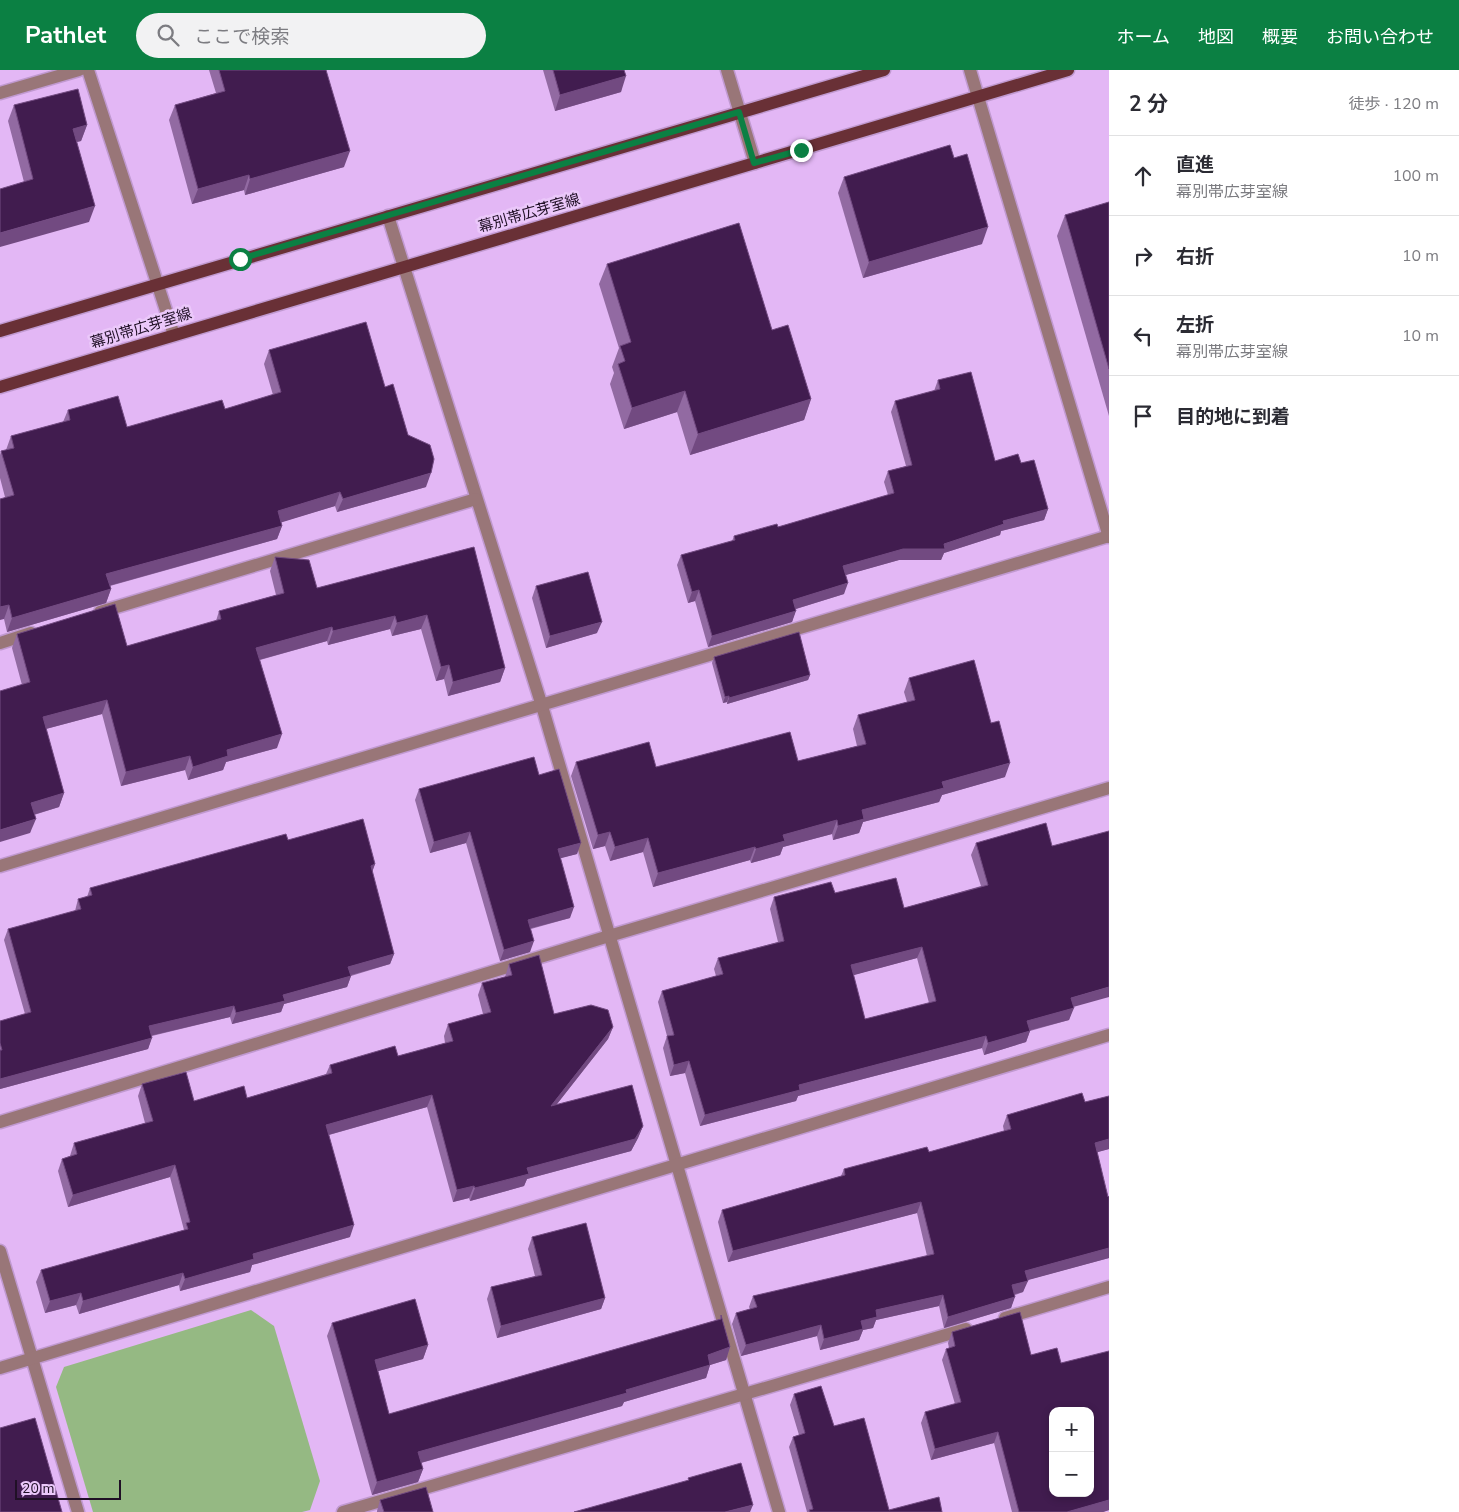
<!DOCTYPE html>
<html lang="ja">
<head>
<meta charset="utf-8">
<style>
  :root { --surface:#fff; --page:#f2f2f3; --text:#2b2b33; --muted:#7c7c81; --line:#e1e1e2; --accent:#0b8043 }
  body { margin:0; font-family:"Nunito Sans","Noto Sans JP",sans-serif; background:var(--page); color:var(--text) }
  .controls { position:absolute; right:15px; bottom:15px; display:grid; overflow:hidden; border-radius:10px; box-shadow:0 2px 8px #0003 }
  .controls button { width:45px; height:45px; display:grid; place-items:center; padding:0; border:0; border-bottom:1px solid var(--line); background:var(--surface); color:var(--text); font:25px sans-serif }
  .scale { position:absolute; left:15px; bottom:12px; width:106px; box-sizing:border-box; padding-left:5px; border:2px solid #201026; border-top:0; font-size:14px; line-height:18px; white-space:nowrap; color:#201026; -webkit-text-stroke:4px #ebc8fa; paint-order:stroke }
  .stop { position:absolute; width:15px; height:15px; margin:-11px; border:4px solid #0b8043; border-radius:50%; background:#fff }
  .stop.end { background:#0b8043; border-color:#fff; box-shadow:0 1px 5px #0008 }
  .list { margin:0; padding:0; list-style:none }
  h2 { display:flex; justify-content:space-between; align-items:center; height:65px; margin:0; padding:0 20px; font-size:21px }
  h2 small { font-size:16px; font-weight:400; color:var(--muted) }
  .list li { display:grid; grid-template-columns:32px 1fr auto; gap:15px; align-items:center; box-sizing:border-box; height:80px; padding:0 20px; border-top:1px solid var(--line) }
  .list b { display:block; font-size:19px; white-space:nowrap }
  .list p { margin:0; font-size:16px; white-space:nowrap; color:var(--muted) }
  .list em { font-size:16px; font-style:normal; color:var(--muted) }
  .icon { flex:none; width:28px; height:28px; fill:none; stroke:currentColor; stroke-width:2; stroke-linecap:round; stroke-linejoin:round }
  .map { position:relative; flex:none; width:1109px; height:1442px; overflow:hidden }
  header { display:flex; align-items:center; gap:30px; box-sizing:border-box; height:70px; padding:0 25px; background:var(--accent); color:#fff }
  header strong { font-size:24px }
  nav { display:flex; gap:28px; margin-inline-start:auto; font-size:18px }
  .search { width:350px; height:45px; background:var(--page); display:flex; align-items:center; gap:12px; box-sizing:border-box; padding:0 18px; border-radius:28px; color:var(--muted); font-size:19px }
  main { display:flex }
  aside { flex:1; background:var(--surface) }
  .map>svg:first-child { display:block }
  .green { fill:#95b983 }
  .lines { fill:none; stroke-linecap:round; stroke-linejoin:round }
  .minor-casing { stroke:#c099d0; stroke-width:15 }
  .major-casing { stroke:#c099d0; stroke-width:15 }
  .minor { stroke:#997678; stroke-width:12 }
  .major { stroke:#693036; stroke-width:12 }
  .wall { fill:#926aa2; fill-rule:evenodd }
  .shaded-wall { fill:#724a81 }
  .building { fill:#411c4f; stroke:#724a81; fill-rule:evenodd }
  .route { stroke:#0b8043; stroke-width:6 }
  .labels { text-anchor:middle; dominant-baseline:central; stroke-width:5; stroke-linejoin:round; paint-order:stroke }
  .street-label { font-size:15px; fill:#201026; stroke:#ebc8fa }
</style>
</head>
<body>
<header>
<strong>Pathlet</strong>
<div class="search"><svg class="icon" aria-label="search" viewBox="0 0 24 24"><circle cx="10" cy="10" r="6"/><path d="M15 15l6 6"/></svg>ここで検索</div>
<nav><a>ホーム</a><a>地図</a><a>概要</a><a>お問い合わせ</a></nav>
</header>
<main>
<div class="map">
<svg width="1109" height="1442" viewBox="0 0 1109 1442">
  <rect width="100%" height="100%" fill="#e3b7f5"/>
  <path class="green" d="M251,1240L274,1256L320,1411L310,1440L302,1442H93L56,1317L64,1297Z"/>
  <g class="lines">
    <g class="minor-casing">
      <g id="minor">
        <path d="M88,0L174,265"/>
        <path d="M727,0L755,93"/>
        <path d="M970,0L1109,467"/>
        <path d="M0,23L79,0"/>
        <path d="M388,146L542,636L779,1442"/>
        <path d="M100,542L476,429"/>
        <path d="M0,573L31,563"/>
        <path d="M0,796L1109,466"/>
        <path d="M0,1052L609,866L1109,718"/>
        <path d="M0,1181L78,1442"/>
        <path d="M1005,1248L1109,1217"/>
        <path d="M0,1298L1109,965"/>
        <path d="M343,1442L966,1259"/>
      </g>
    </g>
    <g class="major-casing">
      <g id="major">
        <path d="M0,261L884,0"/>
        <path d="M0,317L1068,0"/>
      </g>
    </g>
    <use href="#minor" class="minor"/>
    <use href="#major" class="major"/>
  </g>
  <g class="wall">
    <path d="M209,0H326L344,97L245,125L244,120L192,134L169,50L175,35L216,23Z"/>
    <path d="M543,0H624L621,22L555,41Z"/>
    <path d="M14,35L87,55L81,71L77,72L89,152L24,112L8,51Z"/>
    <path d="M844,107L982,174L863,208L838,123Z"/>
    <path d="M1109,132V346L1057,166L1065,145Z"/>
    <path d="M607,194L772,260L811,329L804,350L690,385L677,342L624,359L610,314L614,303L612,297L619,278L599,214Z"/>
    <path d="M269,280L385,317L408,365L426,417L337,442L335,436L281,452L282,456L277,469L110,516L111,519L106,533L7,562L4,549L5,427L0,408V385L1,381L6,380L11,366L63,352L68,340L127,357L225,339L273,325L264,294Z"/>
    <path d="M938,310L995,391L1021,393L1048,439L1044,450L1001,461L1000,465L944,483L941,490H899L845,505L844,524L796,539L792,552L708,577L695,531L688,533L677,495L681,485L732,471L734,466L778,457L888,425L884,412L888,401L906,396L891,342L895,331L934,321Z"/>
    <path d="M474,477L505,598L500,612L448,626L444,609L436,611L421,559L392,566L390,559L328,575L327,571L260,590L277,678L226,692L223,700L188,710L185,700L121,716L102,644L46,659L64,723L59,737L34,745L30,763L22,615L12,578L17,564L127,576L216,551L219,541L276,525L270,501L275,487L317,518Z"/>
    <path d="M536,516L597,563L546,578L532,528Z"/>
    <path d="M714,587L810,605L808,610L727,634V632L723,633L712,593Z"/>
    <path d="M909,608L1005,707L942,725L939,732L863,752L859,763L833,770L832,764L783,777L780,785L751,793L750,790L653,817L643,782L610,791L605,776L593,779L571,706L576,692L656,697L798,691L857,676L853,659L858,645L907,632L904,622Z"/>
    <path d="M539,705L577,784L560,788L570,848L531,859L530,882L500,891L466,773L430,783L415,730L419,719Z"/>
    <path d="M288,770L375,794L372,802L394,884L390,894L351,906L347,917L284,934L281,942L232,954L230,947L152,966L148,979L0,1019V951L25,944L4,870L8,859L75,841L78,829L87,827L90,818Z"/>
    <path d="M976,773L1073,937L1069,950L1030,961L1026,972L984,985L982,978L798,1026L796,1031L700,1056L685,1003L670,1006L663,978L667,966L658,932L662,921L716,906L714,899L718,888L778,872L770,839L774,827L835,823L904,838L981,816L971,785ZM917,888L929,933L865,949L853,905Z"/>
    <path d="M509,894L554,944L613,957L608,969L557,1034L643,1056L638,1068L631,1081L527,1109L524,1116L470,1131L469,1128L453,1132L427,1037L329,1065L350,1167L252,1195L250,1202L180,1221L179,1215L79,1244L76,1235L45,1243L36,1212L41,1200L184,1160L170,1107L68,1137L58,1101L62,1089L70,1086L74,1073L145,1053L138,1026L142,1014L194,1031L247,1028L326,1004L330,995L398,986L445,973L444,966L448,954L483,944L478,925L482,913L505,907Z"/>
    <path d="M1109,1026V1079L1097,1082L1108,1127L1109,1126V1188L1027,1210L1023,1222L1015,1225L1011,1238L944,1258L939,1236L876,1250L873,1258L863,1260L859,1270L820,1280L817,1266L741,1286L732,1254L736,1243L750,1239L749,1237L753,1226L927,1186L917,1143L728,1192L718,1152L722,1140L841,1106L844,1099L929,1082L1004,1061L1003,1056L1007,1045L1085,1032Z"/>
    <path d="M532,1167L605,1228L601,1239L497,1268L487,1229L491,1217L535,1206L528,1179Z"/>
    <path d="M721,1245L730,1277L726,1290L710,1295L706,1308L624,1332L622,1336L421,1393L423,1399L418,1412L372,1425L327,1266L332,1253L428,1275L423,1289L378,1301L389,1344L720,1249Z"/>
    <path d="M952,1262L1061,1293L1109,1440L1103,1442H1012L994,1373L931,1390L921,1353L925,1342L955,1334L942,1290L946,1279L949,1278L948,1273Z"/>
    <path d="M794,1324L834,1356L889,1440L942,1442H807L789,1377L793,1367L799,1365L790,1335Z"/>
    <path d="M380,1430L433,1442H377V1441Z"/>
  </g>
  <g class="shaded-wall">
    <path d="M626,6L621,22L555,41L560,25Z"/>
    <path d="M87,55L81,71L67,74L73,59Z"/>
    <path d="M350,81L344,97L245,125L250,109Z"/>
    <path d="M249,105L244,120L192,134L198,119Z"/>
    <path d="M95,136L89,152L0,177V163Z"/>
    <path d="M988,157L982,174L863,208L869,192Z"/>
    <path d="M685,321L677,342L624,359L632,338Z"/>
    <path d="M811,329L804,350L690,385L698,364Z"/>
    <path d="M431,403L426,417L337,442L343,429Z"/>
    <path d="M340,422L335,436L273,455L278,441Z"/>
    <path d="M1048,439L1044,450L1001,461L1000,465L944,483L941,490H899L839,507L843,496L903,479L944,474L1003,451Z"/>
    <path d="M282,456L277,469L101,518L106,504Z"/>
    <path d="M848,513L844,524L789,541L793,530Z"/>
    <path d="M111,519L106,533L7,562L12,548Z"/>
    <path d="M699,520L695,531L688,533L692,522Z"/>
    <path d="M9,535L4,549L0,550V537Z"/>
    <path d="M796,541L792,552L708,577L712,566Z"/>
    <path d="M427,545L421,559L392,566L397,553Z"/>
    <path d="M395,546L390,559L328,575L333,561Z"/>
    <path d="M602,552L597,563L546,578L550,566Z"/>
    <path d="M332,557L327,571L251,592L256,578Z"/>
    <path d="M449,595L444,609L436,611L441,597Z"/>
    <path d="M505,598L500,612L448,626L453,612Z"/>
    <path d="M810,605L808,610L727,634L729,628Z"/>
    <path d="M729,626L727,632L723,633L725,627Z"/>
    <path d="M107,630L102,644L38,661L43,647Z"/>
    <path d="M282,664L277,678L226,692L223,700L188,710L193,697L227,680Z"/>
    <path d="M190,686L185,700L121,716L126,702Z"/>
    <path d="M1010,693L1005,707L942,725L939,732L863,752L859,763L833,770L838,756L862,740L942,712Z"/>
    <path d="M64,723L59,737L26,747L31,733Z"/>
    <path d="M36,749L30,763L0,772V760Z"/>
    <path d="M837,750L832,764L783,777L780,785L751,793L756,779L783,765Z"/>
    <path d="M470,762L466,773L430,783L434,772Z"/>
    <path d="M610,762L605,776L593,779L598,765Z"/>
    <path d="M648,768L643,782L610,791L615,777Z"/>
    <path d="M581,773L577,784L554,790L558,779Z"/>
    <path d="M755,777L750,790L653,817L658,803Z"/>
    <path d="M375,794L371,805V796Z"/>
    <path d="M574,837L570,848L524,860L528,850Z"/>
    <path d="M534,871L530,882L500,891L504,880Z"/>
    <path d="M922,877L917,888L847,907L851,895Z"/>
    <path d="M394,884L390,894L344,907L348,897Z"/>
    <path d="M351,906L347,917L284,934L281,942L232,954L236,943L283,925Z"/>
    <path d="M1109,917V927L1066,939L1071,928Z"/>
    <path d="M234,936L230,947L145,967L149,956Z"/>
    <path d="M1074,938L1069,950L1023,962L1027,951Z"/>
    <path d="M613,957L608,969L546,1048L551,1036Z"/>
    <path d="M1030,961L1026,972L984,985L988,973Z"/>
    <path d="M986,966L982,978L798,1026L796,1031L700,1056L705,1045L799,1015Z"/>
    <path d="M152,968L148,979L0,1019V1009Z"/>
    <path d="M689,991L685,1003L670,1006L674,995Z"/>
    <path d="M432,1025L427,1037L321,1067L326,1055Z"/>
    <path d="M643,1056L638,1068L631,1081L527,1109L524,1116L470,1131L475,1118L527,1098Z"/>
    <path d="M1109,1069V1079L1091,1084L1095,1073Z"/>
    <path d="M175,1095L170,1107L68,1137L73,1125Z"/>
    <path d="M474,1116L469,1128L453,1132L457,1120Z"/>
    <path d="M921,1132L917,1143L728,1192L733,1181Z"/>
    <path d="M354,1155L350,1167L252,1195L250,1202L180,1221L185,1209L253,1184Z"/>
    <path d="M1109,1178V1188L1021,1212L1025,1201Z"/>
    <path d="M183,1203L179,1215L79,1244L83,1231Z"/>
    <path d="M1028,1211L1023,1222L1008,1226L1012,1215Z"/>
    <path d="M81,1223L76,1235L45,1243L50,1231Z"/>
    <path d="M943,1225L939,1236L876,1250L873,1258L863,1260L859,1270L820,1280L824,1269L861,1251L876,1240Z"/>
    <path d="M1015,1227L1011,1238L944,1258L948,1247Z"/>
    <path d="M605,1228L601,1239L497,1268L501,1256Z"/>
    <path d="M821,1255L817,1266L741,1286L746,1275Z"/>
    <path d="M428,1275L423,1289L371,1303L375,1290Z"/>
    <path d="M730,1277L726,1290L710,1295L706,1308L624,1332L622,1336L413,1395L418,1382L626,1320L708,1285Z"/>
    <path d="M998,1362L994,1373L931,1390L935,1379Z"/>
    <path d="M423,1399L418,1412L372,1425L377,1412Z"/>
    <path d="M1109,1430V1440L1103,1442H1067Z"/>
    <path d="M753,1435L750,1442H725Z"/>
  </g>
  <g class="building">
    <path d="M219,0H326L350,81L250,109L249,105L198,119L175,35L225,21Z"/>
    <path d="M553,0H624L626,6L560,25Z"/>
    <path d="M78,19L87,55L73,59L95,136L0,163V119L33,109L14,35Z"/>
    <path d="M950,75L954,88L967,84L988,157L869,192L844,107Z"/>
    <path d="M1109,132V299L1065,145Z"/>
    <path d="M739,153L772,260L788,255L811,329L698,364L685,321L632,338L618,294L625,291L620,276L631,272L607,194Z"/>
    <path d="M366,252L385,317L393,314L408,365L430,375L434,389L431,403L343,429L340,422L278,441L282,456L106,504L111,519L12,548L9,535L0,537V429L14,425L1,381L14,378L11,366L70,350L68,340L118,326L127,357L222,330L225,339L281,322L269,280Z"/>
    <path d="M971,302L995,391L1018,384L1021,393L1034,390L1048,439L1003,451L1004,454L944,474L945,479H903L843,496L848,513L793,530L796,541L712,566L699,520L692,522L681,485L735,470L734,466L777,454L778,457L894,423L888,401L912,395L895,331L940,319L938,310Z"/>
    <path d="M474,477L505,598L453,612L449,595L441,597L427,545L397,553L395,546L333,561L332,557L256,578L282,664L227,680L228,686L193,697L190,686L126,702L107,630L43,647L64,723L31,733L36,749L0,760V621L30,612L17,564L115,534L127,576L221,549L219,541L284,523L275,487L309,490L317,518Z"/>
    <path d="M588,502L602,552L550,566L536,516Z"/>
    <path d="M799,562L810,605L729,628V626L725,627L714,587Z"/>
    <path d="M974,590L991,653L999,651L1010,693L942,712L944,718L862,740L864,749L838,756L837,750L783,765L785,771L756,779L755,777L658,803L648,768L615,777L610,762L598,765L576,692L649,672L656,697L790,662L798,691L866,674L858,645L915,630L909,608Z"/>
    <path d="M534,687L539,705L559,699L581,773L558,779L574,837L528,850L534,871L504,880L470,762L434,772L419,719Z"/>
    <path d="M363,749L375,794L371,796L394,884L348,897L351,906L283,925L285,931L236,943L234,936L149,956L152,968L0,1009V980H2L0,973V951L31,942L8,859L81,839L78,829L92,825L90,818L286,764L288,770Z"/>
    <path d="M1046,753L1052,776L1109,761V917L1071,928L1074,938L1027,951L1030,961L988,973L986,966L799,1015L800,1020L705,1045L689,991L674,995L667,966L674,965L662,921L723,904L718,888L784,871L774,827L831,812L835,823L896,808L904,838L988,815L976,773ZM922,877L936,931L865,949L851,895Z"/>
    <path d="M539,885L554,944L591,935L608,940L613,957L551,1036L632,1015L643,1056L635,1069L527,1098L529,1104L475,1118L474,1116L457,1120L432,1025L326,1055L354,1155L253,1184L254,1189L185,1209L183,1203L83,1231L81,1223L50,1231L41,1200L188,1159L186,1153L190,1152L175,1095L73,1125L62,1089L77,1084L74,1073L153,1051L142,1014L186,1002L194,1031L244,1016L247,1028L332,1003L330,995L395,976L398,986L453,971L448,954L491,942L482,913L512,905L509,894Z"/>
    <path d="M1082,1023L1085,1032L1109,1026V1069L1095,1073L1108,1127L1109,1126V1178L1025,1201L1028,1211L1012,1215L1015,1227L948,1247L943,1225L876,1240L877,1247L861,1251L863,1259L824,1269L821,1255L746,1275L736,1243L757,1237L753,1226L934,1184L921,1132L733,1181L722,1140L845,1105L844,1099L927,1077L929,1082L1011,1059L1007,1045Z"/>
    <path d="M586,1153L605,1228L501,1256L491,1217L542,1205L532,1167Z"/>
    <path d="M415,1229L428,1275L375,1290L389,1344L721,1249V1245L730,1277L708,1285L710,1295L626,1320L627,1323L418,1382L423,1399L377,1412L332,1253Z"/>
    <path d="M1020,1242L1031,1285L1057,1278L1061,1293L1109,1281V1430L1067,1442H1019L998,1362L935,1379L925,1342L961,1332L946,1279L955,1276L952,1262ZM1053,1341H1090V1423H1053Z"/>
    <path d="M821,1316L834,1356L864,1348L889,1440L939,1427L942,1442H810L809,1440L813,1439L793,1367L805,1363L794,1324Z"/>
    <path d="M35,1348L62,1442H0V1358Z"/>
    <path d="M741,1393L753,1435L725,1442H574L689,1410L688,1408Z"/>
    <path d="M426,1417L433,1442H384L380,1430Z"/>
  </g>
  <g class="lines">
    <path class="route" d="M240,189L739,42L754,93L801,80"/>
  </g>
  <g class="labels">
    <g class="street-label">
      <text transform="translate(529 143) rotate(-16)">幕別帯広芽室線</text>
      <text transform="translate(141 258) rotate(-17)">幕別帯広芽室線</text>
    </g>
  </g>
</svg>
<div class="controls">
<button>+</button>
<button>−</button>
</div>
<div class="scale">20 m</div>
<div class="stop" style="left:240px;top:189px"></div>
<div class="stop end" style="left:801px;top:80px"></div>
</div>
<aside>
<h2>2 分<small>徒歩 · 120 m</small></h2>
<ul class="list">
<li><svg class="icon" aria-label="ahead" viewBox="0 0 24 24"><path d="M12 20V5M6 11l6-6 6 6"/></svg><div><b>直進</b><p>幕別帯広芽室線</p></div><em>100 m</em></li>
<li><svg class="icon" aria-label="right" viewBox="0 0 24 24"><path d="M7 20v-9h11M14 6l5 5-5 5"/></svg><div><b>右折</b></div><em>10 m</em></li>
<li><svg class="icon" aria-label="left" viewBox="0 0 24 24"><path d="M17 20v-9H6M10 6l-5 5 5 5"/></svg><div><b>左折</b><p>幕別帯広芽室線</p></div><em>10 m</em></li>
<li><svg class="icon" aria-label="arrive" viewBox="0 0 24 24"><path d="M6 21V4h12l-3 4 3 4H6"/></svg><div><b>目的地に到着</b></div></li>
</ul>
</aside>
</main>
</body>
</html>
